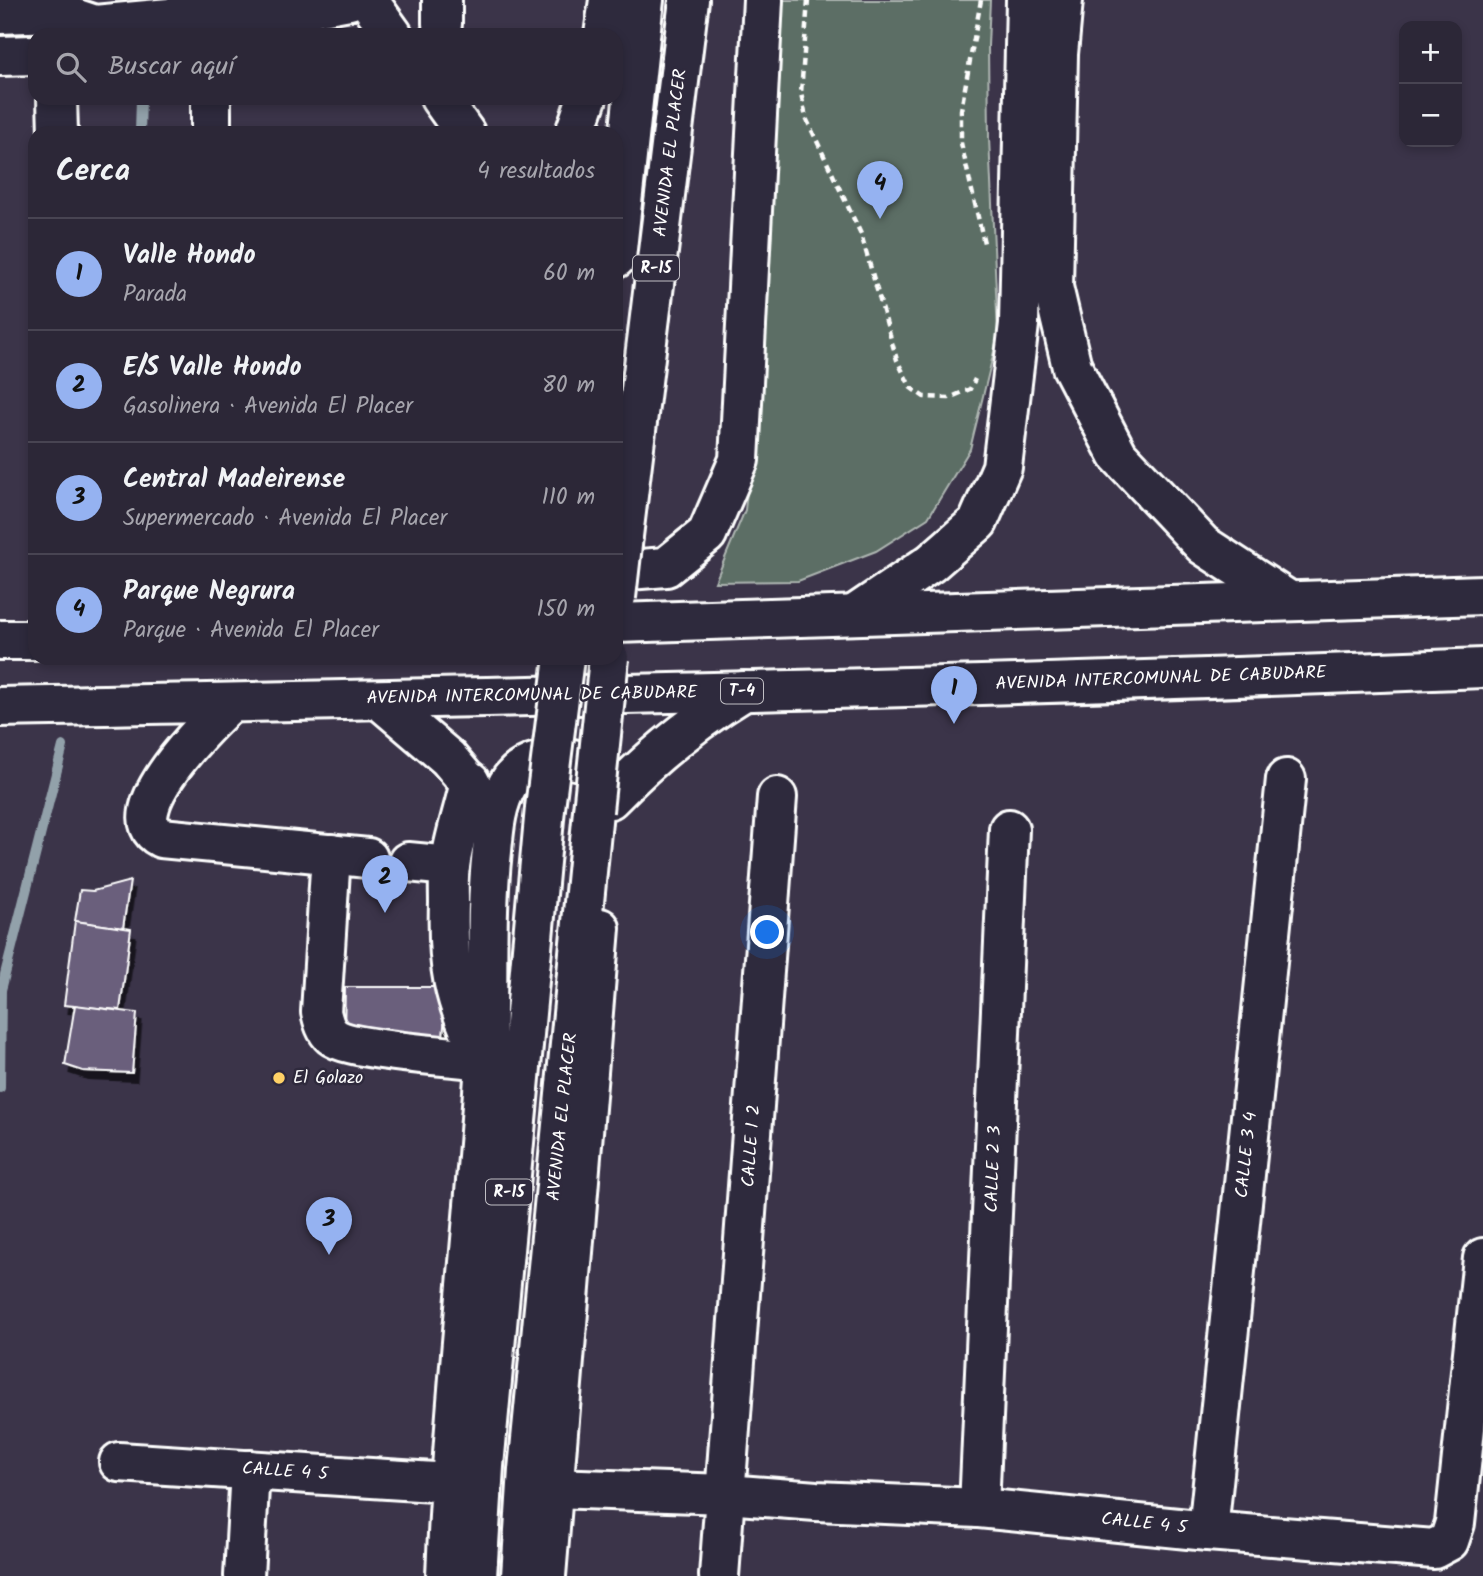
<!DOCTYPE html>
<html lang="es">
<head>
<meta charset="utf-8">
<style>
  :root { --surface:#2c2737; --page:#383342; --text:#f1f3f6; --muted:#a6a5ad; --line:#484452; --accent:#95b2f1 }
  body { margin:0; font-family:Kalam,sans-serif; background:var(--page); color:var(--text) }
  .controls { position:absolute; right:21px; top:21px; display:grid; overflow:hidden; border-radius:14px; box-shadow:0 4px 10px #0003 }
  .controls button { width:63px; height:63px; display:grid; place-items:center; padding:0; border:0; border-bottom:2px solid var(--line); background:var(--surface); color:var(--text); font:35px sans-serif }
  .you { position:absolute; left:768px; top:933px; width:24px; height:24px; margin:-18px; border:5px solid #fff; border-radius:50%; background:#1a73e8; box-shadow:0 0 0 10px #1a73e833 }
  .badge { display:grid; place-items:center; width:46px; height:46px; border-radius:50%; background:var(--accent); color:#111; font-size:23px; font-weight:700 }
  .pin { position:absolute; translate:-50% -58px; filter:drop-shadow(0 2px 4px #0008) }
  .pin::after { content:''; position:absolute; top:37px; width:24px; height:21px; background:inherit; clip-path:polygon(0 0,100% 0,50% 100%) }
  .list { margin:0; padding:0; list-style:none }
  h2 { display:flex; justify-content:space-between; align-items:center; height:91px; margin:0; padding:0 28px; font-size:30px }
  h2 small { font-size:23px; font-weight:400; color:var(--muted) }
  .list li { display:grid; grid-template-columns:46px 1fr auto; gap:21px; align-items:center; box-sizing:border-box; height:112px; padding:0 28px; border-top:2px solid var(--line) }
  .list b { display:block; font-size:26px; white-space:nowrap }
  .list p { margin:0; font-size:23px; white-space:nowrap; color:var(--muted) }
  .list em { font-size:23px; font-style:normal; color:var(--muted) }
  .icon { flex:none; width:38px; height:38px; fill:none; stroke:currentColor; stroke-width:2; stroke-linecap:round; stroke-linejoin:round }
  .map { position:relative; flex:none; width:1483px; height:1576px; overflow:hidden }
  .search { position:absolute; background:var(--surface); box-shadow:0 4px 10px #0003; left:28px; top:28px; width:595px; height:77px; display:flex; align-items:center; gap:18px; box-sizing:border-box; padding:0 24px; border-radius:21px; color:var(--muted); font-size:26px }
  .panel { position:absolute; background:var(--surface); box-shadow:0 4px 10px #0003; left:28px; top:126px; width:595px; height:539px; border-radius:21px }
  .map>svg:first-child { display:block }
  .green { fill:#5c6e65; stroke:#aeb6b2; stroke-width:2 }
  .lines { fill:none; stroke-linecap:round; stroke-linejoin:round }
  .stream { stroke:#92a1aa; stroke-width:10 }
  .building { fill:#6a5e7b; stroke:#fff; stroke-width:2; filter:url(#shadow) }
  .minor-casing { stroke:#fff; stroke-width:44 }
  .major-casing { stroke:#fff; stroke-width:44 }
  .highway-casing { stroke:#fff; stroke-width:44 }
  .path { stroke:#fff; stroke-width:4.5; stroke-dasharray:7 5; stroke-linecap:butt }
  .minor { stroke:#2f2a3d; stroke-width:38 }
  .major { stroke:#2f2a3d; stroke-width:38 }
  .highway { stroke:#2f2a3d; stroke-width:38 }
  .major-bridge-casing { stroke:#fff; stroke-width:44; stroke-linecap:butt }
  .major-bridge { stroke:#2f2a3d; stroke-width:38 }
  .poi-dot { fill:#ffd166; stroke:#2f2a3d; stroke-width:2.5 }
  .labels { text-anchor:middle; dominant-baseline:central; stroke-width:5; stroke-linejoin:round; paint-order:stroke }
  .shield { fill:#2f2a3d; stroke:#c1bfc5; stroke-width:2 }
  .shield-label { font-size:16px; font-weight:bold; fill:#fff }
  .street-label { font-size:18px; fill:#fff; stroke:#2f2a3d }
  .poi-label { font-size:18px; fill:#fff; stroke:#2f2a3d; text-anchor:start }
</style>
</head>
<body>
<div class="map">
<svg width="1483" height="1576" viewBox="0 0 1483 1576">
  <defs>
    <filter id="shadow"><feDropShadow dx="4.5" dy="8" stdDeviation="0" flood-color="#0009"/></filter>
  </defs>
  <rect width="100%" height="100%" fill="#3b3449"/>
  <filter id="ink" filterUnits="userSpaceOnUse"><feTurbulence type="fractalNoise" baseFrequency=".0143" numOctaves="2"/><feDisplacementMap in="SourceGraphic" scale="14" xChannelSelector="R" yChannelSelector="G"/><feConvolveMatrix kernelMatrix="1 2 1 2 8 2 1 2 1" color-interpolation-filters="sRGB"/></filter>
  <g filter="url(#ink)">
    <path class="green" d="M780,0H990L988,46L989,138L998,335L970,449L928,518L876,551L798,581L715,582L745,510L756,409Z"/>
    <g class="lines">
      <g class="stream">
        <path d="M140,133L141,98"/>
        <path d="M0,1088L1,990L63,746"/>
      </g>
    </g>
    <g class="building">
      <path d="M130,881L123,928L75,921L80,890L93,891Z"/>
      <path d="M75,921L131,929L120,1010L64,1005Z"/>
      <path d="M345,987H448L443,1036L344,1034Z"/>
      <path d="M75,1005L137,1013L132,1073L83,1071L65,1065Z"/>
    </g>
    <g class="lines">
      <g class="minor-casing">
        <g id="minor">
          <path d="M368,0L393,35"/>
          <path d="M442,0V24"/>
          <path d="M0,14L56,12L95,25L212,14L251,18L349,0"/>
          <path d="M604,35L609,0"/>
          <path d="M0,56L35,55"/>
          <path d="M57,98L58,133"/>
          <path d="M440,98L465,133"/>
          <path d="M211,133V98"/>
          <path d="M575,133L587,98"/>
          <path d="M230,703C210,721 114,815 161,838L368,858"/>
          <path d="M470,782C464,810 454,838 450,866C448,878 449,891 449,903C447,962 452,1000 481,1053"/>
          <path d="M331,854L321,1012C323,1020 325,1030 332,1036C348,1050 458,1057 486,1060"/>
          <path d="M408,862L450,866"/>
          <path d="M119,1462L450,1483"/>
          <path d="M552,1488L726,1494L816,1501L979,1508L1208,1531L1434,1549L1449,1541L1455,1523L1483,1258"/>
          <path d="M979,1508L1009,829"/>
          <path d="M1208,1531L1286,779"/>
          <path d="M244,1576L250,1470"/>
          <path d="M446,1576C453,1404 474,1234 485,1063C490,992 484,921 492,851C494,828 496,804 508,784C522,760 559,753 583,762C601,769 605,782 610,798"/>
          <path d="M546,1576L600,928"/>
          <path d="M719,1576L777,797"/>
        </g>
      </g>
      <g class="major-casing">
        <g id="major">
          <path d="M616,258L644,0"/>
          <path d="M623,536L689,0"/>
          <path d="M616,571L666,567L707,534L739,460L763,0"/>
          <path d="M477,1576L484,1466L545,808"/>
          <path d="M521,1576L528,1470L593,811"/>
        </g>
      </g>
      <g class="highway-casing">
        <g id="highway">
          <path d="M1063,0L1058,54L1053,287L1072,367L1118,455L1203,545L1289,601"/>
          <path d="M854,615L931,563L978,522L1002,467L1019,324L1026,0"/>
          <path d="M616,623L1483,595"/>
          <path d="M0,640H35"/>
          <path d="M380,700L448,758L496,815"/>
          <path d="M0,707C494,697 989,688 1483,668"/>
          <path d="M610,799C651,757 693,722 744,691"/>
        </g>
      </g>
      <g class="path">
        <path d="M808,0L801,93L806,118L861,234L897,360L911,388L924,397L949,398L970,389L975,379"/>
        <path d="M981,0L961,110V143L984,243"/>
      </g>
      <use href="#minor" class="minor"/>
      <use href="#major" class="major"/>
      <use href="#highway" class="highway"/>
      <g class="major-bridge-casing">
        <g id="major-bridge">
          <path d="M616,597L623,536"/>
          <path d="M545,808L564,658"/>
          <path d="M593,811L609,658"/>
        </g>
      </g>
      <use href="#major-bridge" class="major-bridge"/>
    </g>
  </g>
  <circle class="poi-dot" cx="279" cy="1078" r="7"/>
  <g class="labels">
    <g class="shield">
      <rect x="633" y="255.5" width="46" height="25" rx="5"/>
      <rect x="721" y="678.5" width="42" height="25" rx="5"/>
      <rect x="486" y="1179.5" width="46" height="25" rx="5"/>
    </g>
    <g class="shield-label">
      <text x="656" y="268">R-15</text>
      <text x="742" y="691">T-4</text>
      <text x="509" y="1192">R-15</text>
    </g>
    <g class="street-label">
      <text transform="translate(671 153) rotate(-83)">AVENIDA EL PLACER</text>
      <text transform="translate(1161 679) rotate(-2)">AVENIDA INTERCOMUNAL DE CABUDARE</text>
      <text transform="translate(532 696) rotate(-1)">AVENIDA INTERCOMUNAL DE CABUDARE</text>
      <text transform="translate(563 1117) rotate(-84)">AVENIDA EL PLACER</text>
      <text transform="translate(752 1146) rotate(-86)">CALLE 1 2</text>
      <text transform="translate(1247 1155) rotate(-84)">CALLE 3 4</text>
      <text transform="translate(994 1169) rotate(-88)">CALLE 2 3</text>
      <text transform="translate(285 1472) rotate(4)">CALLE 4 5</text>
      <text transform="translate(1144 1524) rotate(6)">CALLE 4 5</text>
    </g>
    <g class="poi-label">
      <text x="293" y="1078">El Golazo</text>
    </g>
  </g>
</svg>
<div class="controls">
<button>+</button>
<button>−</button>
</div>
<div class="you"></div>
<div class="pin badge" style="left:954px;top:724px">1</div>
<div class="pin badge" style="left:385px;top:913px">2</div>
<div class="pin badge" style="left:329px;top:1255px">3</div>
<div class="pin badge" style="left:880px;top:219px">4</div>
<div class="search"><svg class="icon" aria-label="search" viewBox="0 0 24 24"><circle cx="10" cy="10" r="6"/><path d="M15 15l6 6"/></svg>Buscar aquí</div>
<section class="panel">
<h2>Cerca<small>4 resultados</small></h2>
<ul class="list">
<li><span class="badge">1</span><div><b>Valle Hondo</b><p>Parada</p></div><em>60 m</em></li>
<li><span class="badge">2</span><div><b>E/S Valle Hondo</b><p>Gasolinera · Avenida El Placer</p></div><em>80 m</em></li>
<li><span class="badge">3</span><div><b>Central Madeirense</b><p>Supermercado · Avenida El Placer</p></div><em>110 m</em></li>
<li><span class="badge">4</span><div><b>Parque Negrura</b><p>Parque · Avenida El Placer</p></div><em>150 m</em></li>
</ul>
</section>
</div>
</body>
</html>
